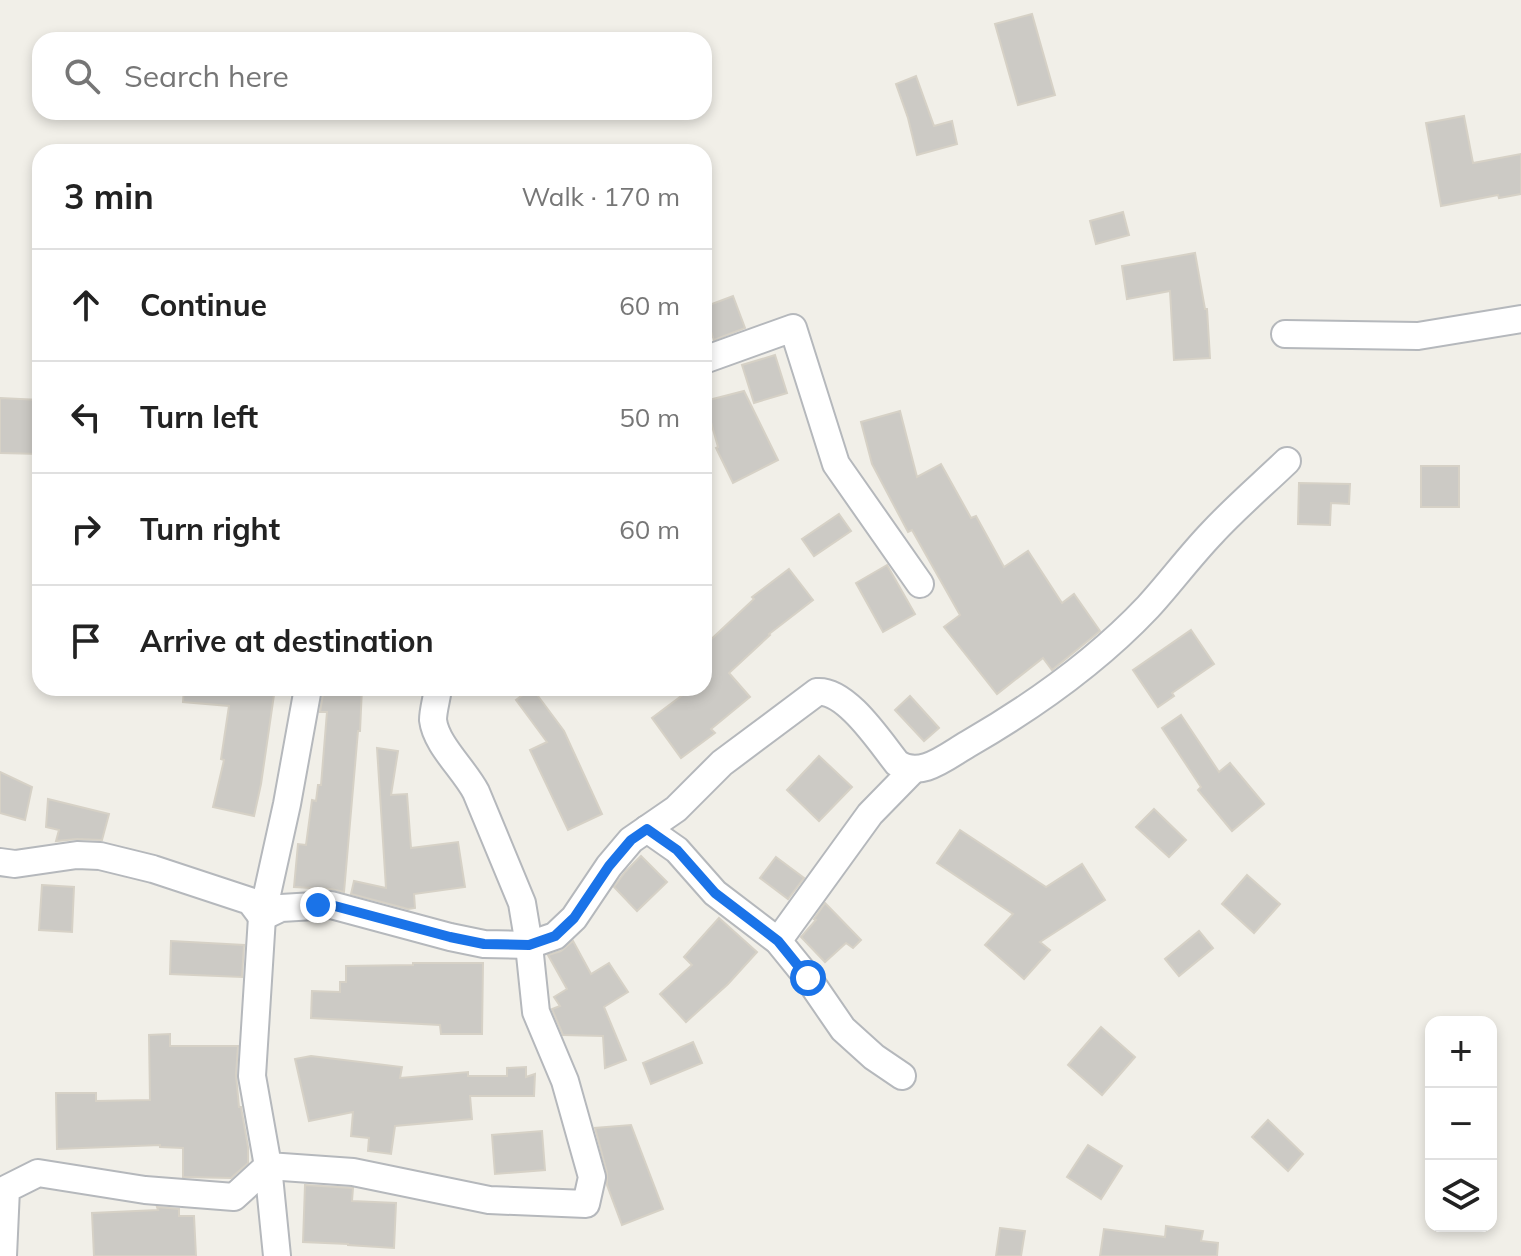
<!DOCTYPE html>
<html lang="en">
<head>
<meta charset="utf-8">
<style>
  :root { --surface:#fff; --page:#f6f6f6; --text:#222; --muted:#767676; --line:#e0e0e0 }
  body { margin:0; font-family:Mulish,sans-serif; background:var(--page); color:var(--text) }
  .controls { position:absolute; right:24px; bottom:24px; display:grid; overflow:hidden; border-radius:16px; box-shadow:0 4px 12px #0003 }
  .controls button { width:72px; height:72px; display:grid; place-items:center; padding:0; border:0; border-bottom:2px solid var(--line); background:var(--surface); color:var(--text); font:40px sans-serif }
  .stop { position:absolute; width:24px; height:24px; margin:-18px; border:6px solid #1a73e8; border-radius:50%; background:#fff }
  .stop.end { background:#1a73e8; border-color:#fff; box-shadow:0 2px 8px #0008 }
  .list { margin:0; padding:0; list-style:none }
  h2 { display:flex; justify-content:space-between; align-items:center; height:104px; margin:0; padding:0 32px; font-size:34px }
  h2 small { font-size:26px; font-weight:400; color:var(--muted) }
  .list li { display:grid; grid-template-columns:52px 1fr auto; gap:24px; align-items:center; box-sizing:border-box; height:112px; padding:0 32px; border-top:2px solid var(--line) }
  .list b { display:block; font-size:30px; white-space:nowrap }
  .list em { font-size:26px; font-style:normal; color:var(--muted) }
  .icon { flex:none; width:44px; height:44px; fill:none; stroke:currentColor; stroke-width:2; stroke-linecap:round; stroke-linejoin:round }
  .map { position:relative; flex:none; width:1521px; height:1256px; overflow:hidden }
  .search { position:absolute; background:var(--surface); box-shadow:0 4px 12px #0003; left:32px; top:32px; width:680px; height:88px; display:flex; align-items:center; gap:20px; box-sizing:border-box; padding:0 28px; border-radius:24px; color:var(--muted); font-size:30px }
  .panel { position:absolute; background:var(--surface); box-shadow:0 4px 12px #0003; left:32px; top:144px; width:680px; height:552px; border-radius:24px }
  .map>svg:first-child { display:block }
  .building { fill:#cccac5; stroke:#d6d1c6; stroke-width:2 }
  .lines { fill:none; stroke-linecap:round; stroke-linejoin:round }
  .street-casing { stroke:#b5b8bc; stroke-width:30 }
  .street { stroke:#fff; stroke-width:26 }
  .route { stroke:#1a73e8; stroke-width:10 }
</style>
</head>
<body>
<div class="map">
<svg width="1521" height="1256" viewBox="0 0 1521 1256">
  <rect width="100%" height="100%" fill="#f1efe8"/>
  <g class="building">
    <path d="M1032,14L1055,95L1018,105L995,24Z"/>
    <path d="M916,76L934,126L952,121L957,144L917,155L908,118L896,84Z"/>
    <path d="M1464,116L1473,163L1521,154V194L1499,198L1498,195L1441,206L1426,123Z"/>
    <path d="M1123,212L1129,235L1096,244L1090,221Z"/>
    <path d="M1195,253L1205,309H1207L1210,358L1174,360L1170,291L1127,299L1122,266Z"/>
    <path d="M733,296L745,328L714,340L704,313V307Z"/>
    <path d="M775,355L787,393L754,403L742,365Z"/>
    <path d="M744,391L778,460L733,483L716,448L718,447L705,401Z"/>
    <path d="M0,398L40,400V454L0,453Z"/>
    <path d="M900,411L917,477L941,464L971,518L976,516L1004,567L1028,551L1062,603L1074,594L1100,631L1052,670L1043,658L997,694L944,627L960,615L912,530L908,532L872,464L861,422Z"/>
    <rect x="1421" y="466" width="38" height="41"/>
    <path d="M1299,483L1350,484L1349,504L1331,503L1330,525L1298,524Z"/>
    <path d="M839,514L851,531L814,556L802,539Z"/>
    <path d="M887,565L915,614L883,632L856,583Z"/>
    <path d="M789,569L813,600L769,634L770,635L729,673L750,697L711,729L715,733L681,758L652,718L692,688H704V646L754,599L752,597Z"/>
    <path d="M1191,630L1214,664L1172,693L1174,696L1158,707L1133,670Z"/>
    <path d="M184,688H275L261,784L254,816L213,807L224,760L221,759L229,706L183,702Z"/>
    <path d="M324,688H362L360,731H358L344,892L331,889L294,887L298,844L306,845L312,800L316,801L318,785H321L327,712H320Z"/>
    <path d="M532,688L564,731L602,814L568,830L530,750L547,742L516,700Z"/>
    <path d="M910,696L939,728L924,741L895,710Z"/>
    <path d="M1181,715L1219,772L1230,763L1264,804L1232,831L1198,790L1201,787L1162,728Z"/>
    <path d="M377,748L398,751L391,795L407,794L411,848L458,842L465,887L414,894L415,908L408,909L351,894L354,881L386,888Z"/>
    <path d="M819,756L852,787L819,821L787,790Z"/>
    <path d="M0,772L32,787L25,820L0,813Z"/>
    <path d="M48,799L109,814L102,840L77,839L56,841L59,830L46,827Z"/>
    <path d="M1154,809L1186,840L1169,857L1136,827Z"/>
    <path d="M960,830L1046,887L1082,864L1105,900L1040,942L1050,950L1024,979L985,945L1013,914L937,863Z"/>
    <path d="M641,856L667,882L637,911L614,887L625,872Z"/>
    <path d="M776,857L804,878L788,899L760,878Z"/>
    <path d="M1247,875L1280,904L1254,933L1222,904Z"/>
    <path d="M42,885L74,887L72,932L39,930Z"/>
    <path d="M825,903L861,940L853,948L846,943L825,962L801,937L816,920L814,919Z"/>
    <path d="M719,918L757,952L728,984L686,1022L660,994L692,965L684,957Z"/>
    <path d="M1199,931L1213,948L1179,976L1165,959Z"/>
    <path d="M171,941L244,945L242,977L170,974Z"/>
    <path d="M573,941L591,974L609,963L628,992L604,1007L626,1060L605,1068L603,1036L563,1035L552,1009L560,1006L554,997L567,989L548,955L561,951Z"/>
    <path d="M413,963H483L482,1034H441L440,1025L311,1018L312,991L340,992V982H346V966L413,965Z"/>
    <path d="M1101,1027L1135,1057L1102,1095L1068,1065Z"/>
    <path d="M170,1034V1046H238L236,1075L239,1107H241L248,1147V1163L231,1178L183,1177V1148L160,1147V1145L57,1149L56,1093H96V1101L150,1100L149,1035Z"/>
    <path d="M693,1042L702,1063L651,1084L643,1063Z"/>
    <path d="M311,1056L402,1067L400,1078L468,1072V1076H507V1068L526,1067V1077L535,1074L534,1096H470L472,1119L395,1126L391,1154L368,1151L369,1138L351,1136L353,1112L309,1121L295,1059Z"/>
    <path d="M1268,1120L1303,1154L1288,1171L1252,1137Z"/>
    <path d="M631,1125L663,1209L622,1225L607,1185V1173L595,1128Z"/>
    <path d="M542,1131L545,1170L495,1174L492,1135Z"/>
    <path d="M1088,1145L1122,1166L1101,1199L1067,1177Z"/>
    <path d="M305,1185L353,1188L352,1201L396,1203L394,1248L348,1245V1244L303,1242Z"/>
    <path d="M157,1207L179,1209V1216H194L196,1256H94L92,1213L158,1210Z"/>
    <path d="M1166,1226L1203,1231L1201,1241L1218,1243L1217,1256H1100L1104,1229L1165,1237Z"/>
    <path d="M1000,1228L1025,1231L1021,1256H996Z"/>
  </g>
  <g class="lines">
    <g class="street-casing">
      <g id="street">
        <path d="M1285,334L1418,336L1521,319"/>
        <path d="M704,360L793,328L836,464L920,584"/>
        <path d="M308,688L287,804L262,917L252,1076L268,1166L353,1172L489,1200L586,1204L592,1177L565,1081L536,1012L529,945L522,903L476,792C464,769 436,745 433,720C433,710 437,698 438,688"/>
        <path d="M647,829L677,850L715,893L778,941L808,978L843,1029L874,1057L902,1076"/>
        <path d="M0,862L15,864L77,855L100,856L153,869L250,901L262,917L281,908L331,905L450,937L484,944L529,945L555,936L574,918L609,866L631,840L676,809L722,763L817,692C846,689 880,742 897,763C920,780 947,756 968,744C1032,707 1097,661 1148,607C1170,583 1189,557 1212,533C1235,508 1262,485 1287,461"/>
        <path d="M778,941L870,814L913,770"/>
        <path d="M3,1256L6,1189L38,1173L145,1190L234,1197L268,1166L277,1256"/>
      </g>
    </g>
    <use href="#street" class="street"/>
  </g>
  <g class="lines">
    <path class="route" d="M318,905H331L450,937L484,944L529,945L555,936L574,918L609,866L631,840L647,829L677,850L715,893L778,941L808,978"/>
  </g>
</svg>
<div class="controls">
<button>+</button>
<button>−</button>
<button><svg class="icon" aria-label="layers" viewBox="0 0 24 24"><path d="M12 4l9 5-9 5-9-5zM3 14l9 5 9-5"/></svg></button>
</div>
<div class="stop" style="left:808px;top:978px"></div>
<div class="stop end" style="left:318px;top:905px"></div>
<div class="search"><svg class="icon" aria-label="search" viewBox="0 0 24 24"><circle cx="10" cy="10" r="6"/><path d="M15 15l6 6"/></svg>Search here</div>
<section class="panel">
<h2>3 min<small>Walk · 170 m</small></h2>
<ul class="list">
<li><svg class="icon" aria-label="ahead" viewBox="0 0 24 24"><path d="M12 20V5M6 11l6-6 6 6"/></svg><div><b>Continue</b></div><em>60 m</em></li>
<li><svg class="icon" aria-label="left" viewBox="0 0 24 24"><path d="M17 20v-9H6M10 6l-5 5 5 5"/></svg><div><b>Turn left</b></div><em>50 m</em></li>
<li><svg class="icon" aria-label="right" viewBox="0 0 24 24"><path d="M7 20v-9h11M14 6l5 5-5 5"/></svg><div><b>Turn right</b></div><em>60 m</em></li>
<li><svg class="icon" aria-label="arrive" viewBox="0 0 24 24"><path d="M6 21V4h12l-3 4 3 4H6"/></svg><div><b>Arrive at destination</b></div></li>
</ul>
</section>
</div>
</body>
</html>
